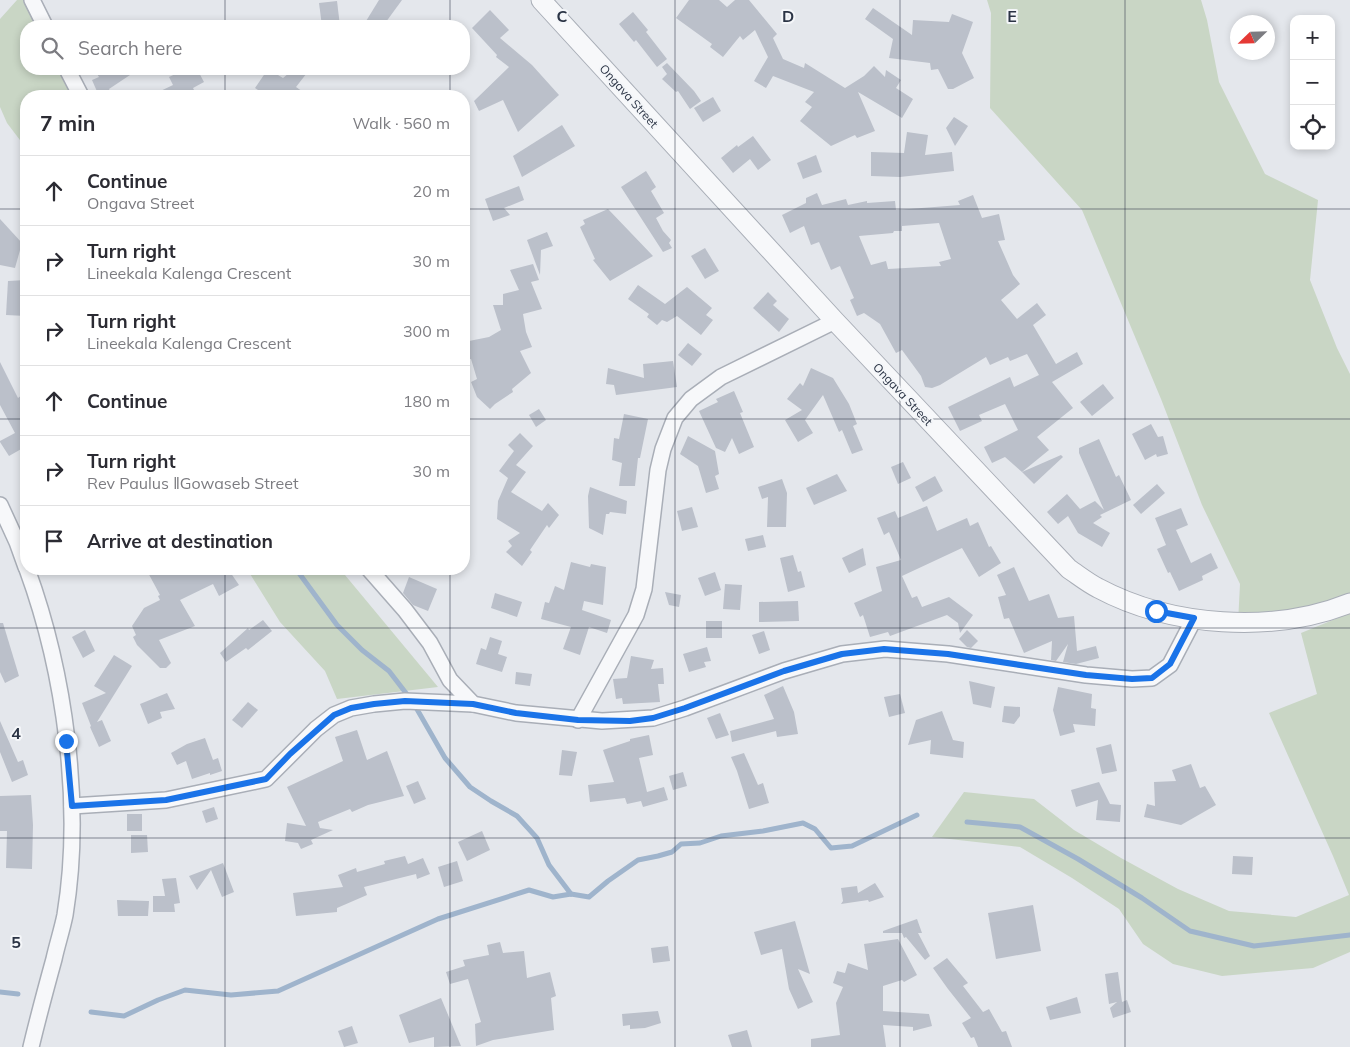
<!DOCTYPE html>
<html lang="en">
<head>
<meta charset="utf-8">
<style>
  :root { --surface:#fff; --page:#f2f2f3; --text:#2b2b33; --muted:#7c7c81; --line:#e1e1e2 }
  body { margin:0; font-family:Mulish,sans-serif; background:var(--page); color:var(--text) }
  .controls { position:absolute; right:15px; top:15px; display:grid; overflow:hidden; border-radius:10px; box-shadow:0 2px 8px #0003 }
  .controls button { width:45px; height:45px; display:grid; place-items:center; padding:0; border:0; border-bottom:1px solid var(--line); background:var(--surface); color:var(--text); font:25px sans-serif }
  .compass { position:absolute; left:1230px; top:15px; width:45px; height:45px; border-radius:50%; background:var(--surface); box-shadow:0 2px 8px #0003; rotate:247deg }
  .stop { position:absolute; width:15px; height:15px; margin:-11px; border:4px solid #1a73e8; border-radius:50%; background:#fff }
  .stop.end { background:#1a73e8; border-color:#fff; box-shadow:0 1px 5px #0008 }
  .list { margin:0; padding:0; list-style:none }
  h2 { display:flex; justify-content:space-between; align-items:center; height:65px; margin:0; padding:0 20px; font-size:21px }
  h2 small { font-size:16px; font-weight:400; color:var(--muted) }
  .list li { display:grid; grid-template-columns:32px 1fr auto; gap:15px; align-items:center; box-sizing:border-box; height:70px; padding:0 20px; border-top:1px solid var(--line) }
  .list b { display:block; font-size:19px; white-space:nowrap }
  .list p { margin:0; font-size:16px; white-space:nowrap; color:var(--muted) }
  .list em { font-size:16px; font-style:normal; color:var(--muted) }
  .icon { flex:none; width:28px; height:28px; fill:none; stroke:currentColor; stroke-width:2; stroke-linecap:round; stroke-linejoin:round }
  .map { position:relative; flex:none; width:1350px; height:1047px; overflow:hidden }
  .search { position:absolute; background:var(--surface); box-shadow:0 2px 8px #0003; left:20px; top:20px; width:450px; height:55px; display:flex; align-items:center; gap:12px; box-sizing:border-box; padding:0 18px; border-radius:20px; color:var(--muted); font-size:19px }
  .panel { position:absolute; background:var(--surface); box-shadow:0 2px 8px #0003; left:20px; top:90px; width:450px; height:485px; border-radius:20px }
  .map>svg:first-child { display:block }
  .green { fill:#c9d6c5 }
  .lines { fill:none; stroke-linecap:round; stroke-linejoin:round }
  .stream { stroke:#9fb4cc; stroke-width:5 }
  .building { fill:#bbc0ca; fill-rule:evenodd }
  .minor-casing { stroke:#a9aeb7; stroke-width:18 }
  .tertiary-casing { stroke:#a9aeb7; stroke-width:21 }
  .minor { stroke:#f7f8fa; stroke-width:15 }
  .tertiary { stroke:#f7f8fa; stroke-width:19 }
  .route { stroke:#1a73e8; stroke-width:6 }
  .grid { fill:none; stroke:#2b3445; stroke-width:1; stroke-opacity:0.55 }
  .labels { text-anchor:middle; dominant-baseline:central; stroke-width:4; stroke-linejoin:round; paint-order:stroke }
  .street-label { font-size:12px; fill:#2b3445; stroke:#f4f6f9 }
  .grid-label { font-size:16px; text-anchor:middle; font-weight:bold; fill:#2b3445; stroke:#f4f6f9; stroke-width:4; stroke-linejoin:round; paint-order:stroke }
</style>
</head>
<body>
<div class="map">
<svg width="1350" height="1047" viewBox="0 0 1350 1047">
  <rect width="100%" height="100%" fill="#e4e7ec"/>
  <g class="green">
    <path d="M17,0H23L36,26H26V69H58L72,96H26V148L7,123L0,107V19Z"/>
    <path d="M987,0H1201L1207,20L1219,82L1265,174L1318,200L1310,280L1337,348L1350,374V603L1238,623L1240,584L1202,505L1161,399L1082,210L990,108L991,13Z"/>
    <path d="M247,569H340L438,687L337,699L325,671L280,622Z"/>
    <path d="M1350,613V952L1313,968L1222,976L1173,964L1143,944L1119,909L1072,878L1020,847L932,837L964,792L1034,799L1074,830L1121,858L1178,889L1229,911L1296,917L1349,895L1333,856L1269,713L1317,694L1301,633Z"/>
  </g>
  <g class="lines">
    <g class="stream">
      <path d="M296,569L337,625L362,650L389,671L409,697"/>
      <path d="M414,704L445,758L470,787L491,801L517,816L537,838L549,865L571,894"/>
      <path d="M967,822L1020,827L1078,859L1142,898L1190,931L1254,946L1350,935"/>
      <path d="M0,992L18,994"/>
      <path d="M91,1012L124,1016L158,1000L185,990L231,995L278,991L438,919L529,890L553,897L571,894L589,897L608,881L638,860L658,856L672,852L681,844L700,843L721,836L763,831L803,823L815,829L831,848L852,846L917,815"/>
    </g>
  </g>
  <g class="building">
    <path d="M379,0H402L383,26H363Z"/>
    <path d="M689,0H719L727,7L735,0H749L777,34L773,38L783,59L804,68L805,63L845,88L864,76L874,66L885,77L886,70L901,80L896,88L913,99L902,118L858,92L875,131L857,138L855,135L831,146L800,121L812,107L805,102L814,92L773,76L766,88L754,81L768,57L755,30L743,40L740,36L723,57L710,47L712,44L676,18Z"/>
    <path d="M337,1L340,26H322L319,3Z"/>
    <path d="M873,8L912,35L913,20L949,22L952,14L973,22L962,53L974,78L953,89H948L938,69L931,70L930,63L889,58L893,39L865,19Z"/>
    <path d="M490,10L509,30L500,38L532,65L559,95L518,132L503,100L479,111L474,101L509,67L496,57L497,55L472,28Z"/>
    <path d="M633,12L648,30L646,32L667,59L657,67L636,40L634,42L619,24Z"/>
    <path d="M667,63L694,91L701,101L690,109L678,91L676,92L662,79L667,74L662,67Z"/>
    <path d="M94,69H139L109,89L111,93L104,96H99L92,80L99,77Z"/>
    <path d="M186,69H197L204,82L193,88L197,96H150L173,85L169,77Z"/>
    <path d="M268,69L283,78L294,69H310L296,87L309,96H267L255,88Z"/>
    <path d="M713,97L721,111L703,122L694,108Z"/>
    <path d="M954,117L968,126L955,146L946,128Z"/>
    <path d="M562,125L575,146L522,177L513,156Z"/>
    <path d="M907,132L928,135L925,155L952,152L954,171L900,177L871,176V152L904,153Z"/>
    <path d="M753,136L771,160L758,170L750,159L733,173L721,158L737,145L738,147Z"/>
    <path d="M816,155L822,172L803,179L797,163Z"/>
    <path d="M646,171L656,187L651,191L664,213L656,218L663,231L671,240L669,243L672,248L663,252L621,187Z"/>
    <path d="M519,186L524,200L504,208L510,215L493,221L485,199Z"/>
    <path d="M817,193L822,205L846,199L848,205L867,201V203L895,201L896,210L960,205L958,201L973,195L982,218L999,214L1005,240L998,241L1013,275L1020,284L1001,300L1017,319L1037,303L1046,315L1033,325L1056,364L1077,352L1083,364L1052,382L1073,408L1037,437L1049,450L1022,472L1005,457L992,463L984,447L1018,430L1005,404L979,415L982,421L960,431L948,407L1010,377L1014,387L1039,375L1027,354L1010,361L1008,357L990,365L986,357L940,385L932,388L925,387L921,376L902,350L896,353L880,324L864,313L857,316L850,300L854,298L840,266L831,270L819,242L811,245L804,226L790,233L782,215L806,203V198ZM939,223L951,259L939,262L941,266L888,269L886,261L871,265L859,236L893,233L894,231H902V226Z"/>
    <path d="M608,209L653,256L610,281L593,260L595,259L580,227L585,224L583,220Z"/>
    <path d="M0,219L22,243L15,268L0,265Z"/>
    <path d="M547,232L553,246L541,250L540,275L527,240Z"/>
    <path d="M705,248L719,271L705,279L691,256Z"/>
    <path d="M533,264L539,280L531,282L542,309L523,314L526,332L532,347L520,351L531,373L512,389L513,392L495,404L490,409L477,397L471,382L477,379L471,359L464,360V342L489,337L501,330L493,305H503V294L519,290L510,270Z"/>
    <path d="M26,280V316L6,315L8,281Z"/>
    <path d="M638,285L665,304L687,287L712,308L706,315L713,320L701,335L677,316L667,322L662,320L657,325L647,317L649,314L628,299Z"/>
    <path d="M768,292L777,301L773,305L789,319L779,332L753,308Z"/>
    <path d="M688,343L702,354L692,366L678,355Z"/>
    <path d="M673,361L677,387L616,395L614,385L606,384L608,368L644,378L643,364Z"/>
    <path d="M0,362L18,398L26,392V455L23,448L9,456L0,442V441L15,433L0,405Z"/>
    <path d="M811,368L833,378L849,404L857,424L853,426L863,450L852,454L842,430L839,432L823,395L805,420L813,433L798,442L785,420L802,410L787,399L800,383L803,386Z"/>
    <path d="M1103,384L1114,398L1092,416L1080,402Z"/>
    <path d="M734,391L743,412L740,413L754,447L739,454L732,438L725,452L716,448L699,411L718,402L716,399Z"/>
    <path d="M539,409L546,420L536,427L529,415Z"/>
    <path d="M624,414L648,419L640,458H638L635,486H619L622,463L612,460L614,438L619,439Z"/>
    <path d="M1151,424L1158,437L1163,436L1168,454L1157,457L1156,454L1145,460L1132,434Z"/>
    <path d="M520,433L533,446L516,465L526,472L511,492L542,511L548,503L559,515L549,528L547,525L530,550L532,552L522,566L506,552L512,546L508,541L520,533L497,519L498,501L508,478L499,471L514,451L508,445Z"/>
    <path d="M688,436L715,451L719,474L715,476L719,489L706,493L698,466L680,454Z"/>
    <path d="M1099,439L1116,477L1119,475L1131,500L1100,515L1102,517L1093,523L1110,533L1102,547L1078,533L1068,516L1058,524L1047,512L1067,494L1080,509L1095,501L1104,510L1079,453V448Z"/>
    <path d="M1061,455L1063,457L1034,484L1022,472Z"/>
    <path d="M903,462L911,478L898,484L891,467Z"/>
    <path d="M837,474L847,491L814,505L806,488Z"/>
    <path d="M935,476L943,491L923,502L915,487Z"/>
    <path d="M782,479L787,493L786,527H767L768,497L762,499L758,487Z"/>
    <path d="M1157,484L1165,493L1141,514L1133,505Z"/>
    <path d="M590,487L627,501L626,514L610,512L609,514H606L603,535L589,528L588,496Z"/>
    <path d="M927,506L937,531L967,518L970,526L978,522L989,547L991,546L1001,563L979,577L962,548L902,576L912,598L917,596L922,607L949,597L973,615L960,633L958,623L947,615L890,636L888,632L870,637L863,615L860,617L854,603L882,591L876,567L901,560L889,532L884,535L877,518L895,511L898,518Z"/>
    <path d="M692,507L698,527L682,531L677,511Z"/>
    <path d="M1181,508L1188,525L1176,530L1191,563L1211,553L1218,568L1202,576L1203,580L1179,591L1170,572L1168,573L1157,549L1166,545L1155,518Z"/>
    <path d="M763,535L766,547L748,551L745,539Z"/>
    <path d="M863,548L866,565L849,573L842,558Z"/>
    <path d="M793,555L798,572L801,571L805,587L788,592L780,558Z"/>
    <path d="M571,562L590,567L591,564L606,567L603,605L584,601L582,610L611,620L607,633L589,627L580,655L563,649L571,627L541,619L545,602L549,603L555,586L564,590Z"/>
    <path d="M1014,567L1029,601L1049,594L1058,618L1074,616L1077,651L1096,646L1099,658L1076,664L1063,662L1068,644L1056,661L1051,660L1052,641L1024,653L1009,618L1004,619L998,597L1006,595L997,575Z"/>
    <path d="M146,569H228L239,585L219,596L213,584L180,600L195,626L159,640L171,663L166,668H160L137,645L133,637L136,635L132,626L144,608L160,600L158,596L160,595Z"/>
    <path d="M715,572L721,590L705,596L698,578Z"/>
    <path d="M409,577L437,589L428,611L413,605L403,593Z"/>
    <path d="M725,584L742,585L740,610L723,609Z"/>
    <path d="M665,592L681,595L679,607L669,605Z"/>
    <path d="M495,593L522,602L517,617L491,608Z"/>
    <path d="M798,601L799,621L759,622V602Z"/>
    <path d="M263,620L272,631L248,650L246,648L226,662L220,653L248,628L249,630Z"/>
    <rect x="706" y="621" width="16" height="17"/>
    <path d="M0,623H3L19,676L5,683L0,672Z"/>
    <path d="M85,630L95,651L83,658L72,637Z"/>
    <path d="M967,630L978,641L971,648L967,647L959,639Z"/>
    <path d="M764,631L770,650L759,654L752,635Z"/>
    <path d="M490,637L502,641L498,654L507,657L502,672L476,664L481,648L486,650Z"/>
    <path d="M707,647L711,661L704,662L706,667L689,672L683,654Z"/>
    <path d="M114,655L132,666L97,722L102,720L111,741L99,747L90,727L91,726L82,703L106,693L94,686Z"/>
    <path d="M631,656L654,660L651,669L663,668L664,684H658L660,702L623,704L622,698L616,699L613,679L627,678Z"/>
    <path d="M516,672L532,674L530,686L515,684Z"/>
    <path d="M969,681L995,687L991,708L973,704Z"/>
    <path d="M783,686L794,712L798,734L777,737L776,731L732,742L730,731L774,719L764,695Z"/>
    <path d="M1058,687L1092,694L1091,708L1096,709L1095,726L1073,724L1075,732L1060,736L1053,710Z"/>
    <path d="M167,693L175,709L160,712L162,718L148,724L140,704Z"/>
    <path d="M900,694L905,713L889,717L884,697Z"/>
    <path d="M248,702L258,710L242,728L232,720Z"/>
    <path d="M1004,706L1020,707V716L1014,724L1002,722Z"/>
    <path d="M942,711L953,740L964,742L963,758L930,754L931,740L908,745L916,720Z"/>
    <path d="M720,713L729,735L716,739L707,718Z"/>
    <path d="M0,721L18,762L23,760L28,775L12,782L0,752Z"/>
    <path d="M357,730L367,760L387,751L404,796L368,805L352,812L350,809L318,822L320,828L333,830L311,840L313,844L301,849L298,843L285,841L287,823L306,826L287,787L343,761L335,737Z"/>
    <path d="M649,735L653,755L639,758L647,792L664,787L668,800L643,807L641,801L627,804L625,798L590,802L588,785L614,782L603,750L630,741V739Z"/>
    <path d="M205,738L213,760L218,758L222,771L210,775V773L192,779L186,761L177,765L171,753L187,744Z"/>
    <path d="M1111,744L1117,771L1102,774L1096,748Z"/>
    <path d="M562,750L577,752L572,776L559,775Z"/>
    <path d="M744,753L758,785L763,783L769,803L749,809L737,771L731,757Z"/>
    <path d="M1191,764L1200,788L1205,786L1216,805L1181,825L1144,817L1147,804L1155,806L1154,782L1176,781L1172,770Z"/>
    <path d="M683,772L687,786L673,790L669,776Z"/>
    <path d="M418,781L426,799L414,804L406,786Z"/>
    <path d="M1099,782L1110,804L1121,805L1120,822L1096,820L1098,800L1076,807L1071,790Z"/>
    <path d="M31,795L33,825L32,869L6,868L7,831H0V796Z"/>
    <path d="M214,807L218,819L206,823L202,811Z"/>
    <rect x="127" y="814" width="15" height="17"/>
    <path d="M482,831L490,850L467,861L458,842Z"/>
    <path d="M131,835H147L148,852L131,853Z"/>
    <path d="M405,856L408,864L423,858L430,874L417,879L416,874L364,887L367,895L337,908V912L296,916L293,893L343,887L338,875L356,868L357,872L385,864L384,861Z"/>
    <path d="M1233,856L1253,857L1252,875L1232,874Z"/>
    <path d="M457,861L463,881L444,887L438,867Z"/>
    <path d="M223,863L234,892L222,897L211,870L197,890L189,876Z"/>
    <path d="M176,878L180,903L174,904L175,912H153V896H165L162,879Z"/>
    <path d="M875,883L884,897L869,902L868,900L841,904L843,901L841,888L857,886L858,893Z"/>
    <path d="M117,900L149,901L148,916H118Z"/>
    <path d="M1033,905L1041,951L996,959L988,913Z"/>
    <path d="M917,919L922,933H918L930,956L925,960L906,937L904,938L902,933H883V931Z"/>
    <path d="M795,921L810,974L798,969L813,1002L798,1009L789,989L782,949L761,955L754,932Z"/>
    <path d="M898,939L917,975L904,982L902,980L883,986V1011L929,1014L932,1026L913,1031V1027L883,1025L886,1047H811V1039L840,1035L836,1003L843,987L833,983L837,971L845,973L848,963L868,970L864,944Z"/>
    <path d="M500,942L503,953L524,951L527,978L550,972L556,996L551,998L554,1030L493,1040L476,1046L475,1024L481,1022L468,979L450,984L446,972L465,966L463,960L489,955L487,945Z"/>
    <path d="M668,946L670,961L653,963L651,948Z"/>
    <path d="M947,958L968,983L963,986L983,1012L989,1009L1002,1032L1006,1031L1012,1047H978L974,1037L971,1038L962,1023L971,1018L948,989L933,968Z"/>
    <path d="M1118,972L1122,1002L1127,1000L1131,1012L1113,1018L1110,1008L1117,1002L1109,1004L1105,974Z"/>
    <path d="M1077,997L1081,1013L1050,1020L1046,1007Z"/>
    <path d="M441,998L461,1046L434,1047V1037L409,1043L399,1015Z"/>
    <path d="M658,1011L661,1023L645,1028L630,1029V1025L623,1026L622,1014Z"/>
    <path d="M352,1026L358,1043L344,1047L338,1031Z"/>
    <path d="M747,1030L752,1047H732L728,1035Z"/>
  </g>
  <g class="lines">
    <g class="minor-casing">
      <g id="minor">
        <path d="M32,0L45,26"/>
        <path d="M67,69L81,96"/>
        <path d="M0,505L17,542L26,567"/>
        <path d="M27,569C65,673 83,805 65,915C62,930 57,945 54,959C46,988 38,1018 31,1047"/>
        <path d="M369,569L405,610L430,643L450,680L473,704L516,713L602,721L653,718L685,708L784,671L842,654L885,649L948,654L1086,675L1132,679L1152,678L1170,665L1194,619"/>
        <path d="M578,720L636,615L644,589L658,470L663,449L675,418L691,399L721,377L835,321"/>
        <path d="M72,806L166,800L266,779L316,729L334,715L351,708L374,704L405,701L473,704"/>
      </g>
    </g>
    <g class="tertiary-casing">
      <path id="tertiary" d="M541,0L835,321L1069,569C1078,575 1088,583 1098,588C1171,627 1273,634 1350,603"/>
    </g>
    <use href="#minor" class="minor"/>
    <use href="#tertiary" class="tertiary"/>
  </g>
  <g class="lines">
    <path class="route" d="M66,741L72,806L166,800L266,779L290,754L334,715L351,708L374,704L405,701L473,704L516,713L578,720L630,721L653,718L685,708L784,671L842,654L884,649L948,654L1086,675L1132,679L1152,678L1170,664L1194,618L1156,611"/>
  </g>
  <path class="grid" d="M225,0V26M450,0V26M675,0V1047M900,0V1047M1125,0V1047M225,69V96M450,69V96M0,209H26M464,209H1350M0,419H26M464,419H1350M225,569V1047M450,569V1047M0,628H1350M0,838H1350"/>
  <g class="labels">
    <g class="street-label">
      <text transform="translate(629 96) rotate(48)">Ongava Street</text>
      <text transform="translate(903 394) rotate(47)">Ongava Street</text>
    </g>
  </g>
  <g class="grid-label">
    <text x="562" y="22">C</text>
    <text x="788" y="22">D</text>
    <text x="1012" y="22">E</text>
    <text x="16" y="739">4</text>
    <text x="16" y="948">5</text>
  </g>
</svg>
<div class="controls">
<button>+</button>
<button>−</button>
<button><svg class="icon" aria-label="locate" viewBox="0 0 24 24"><circle cx="12" cy="12" r="6"/><path d="M12 2v4M12 18v4M2 12h4M18 12h4"/></svg></button>
</div>
<svg class="compass" viewBox="-18 -18 36 36"><path d="M0-13l5 13h-10z" fill="#e53935"/><path d="M0 13l5-13h-10z" fill="#7c7c81"/></svg>
<div class="stop" style="left:1156px;top:611px"></div>
<div class="stop end" style="left:66px;top:741px"></div>
<div class="search"><svg class="icon" aria-label="search" viewBox="0 0 24 24"><circle cx="10" cy="10" r="6"/><path d="M15 15l6 6"/></svg>Search here</div>
<section class="panel">
<h2>7 min<small>Walk · 560 m</small></h2>
<ul class="list">
<li><svg class="icon" aria-label="ahead" viewBox="0 0 24 24"><path d="M12 20V5M6 11l6-6 6 6"/></svg><div><b>Continue</b><p>Ongava Street</p></div><em>20 m</em></li>
<li><svg class="icon" aria-label="right" viewBox="0 0 24 24"><path d="M7 20v-9h11M14 6l5 5-5 5"/></svg><div><b>Turn right</b><p>Lineekala Kalenga Crescent</p></div><em>30 m</em></li>
<li><svg class="icon" aria-label="right" viewBox="0 0 24 24"><path d="M7 20v-9h11M14 6l5 5-5 5"/></svg><div><b>Turn right</b><p>Lineekala Kalenga Crescent</p></div><em>300 m</em></li>
<li><svg class="icon" aria-label="ahead" viewBox="0 0 24 24"><path d="M12 20V5M6 11l6-6 6 6"/></svg><div><b>Continue</b></div><em>180 m</em></li>
<li><svg class="icon" aria-label="right" viewBox="0 0 24 24"><path d="M7 20v-9h11M14 6l5 5-5 5"/></svg><div><b>Turn right</b><p>Rev Paulus ǁGowaseb Street</p></div><em>30 m</em></li>
<li><svg class="icon" aria-label="arrive" viewBox="0 0 24 24"><path d="M6 21V4h12l-3 4 3 4H6"/></svg><div><b>Arrive at destination</b></div></li>
</ul>
</section>
</div>
</body>
</html>
